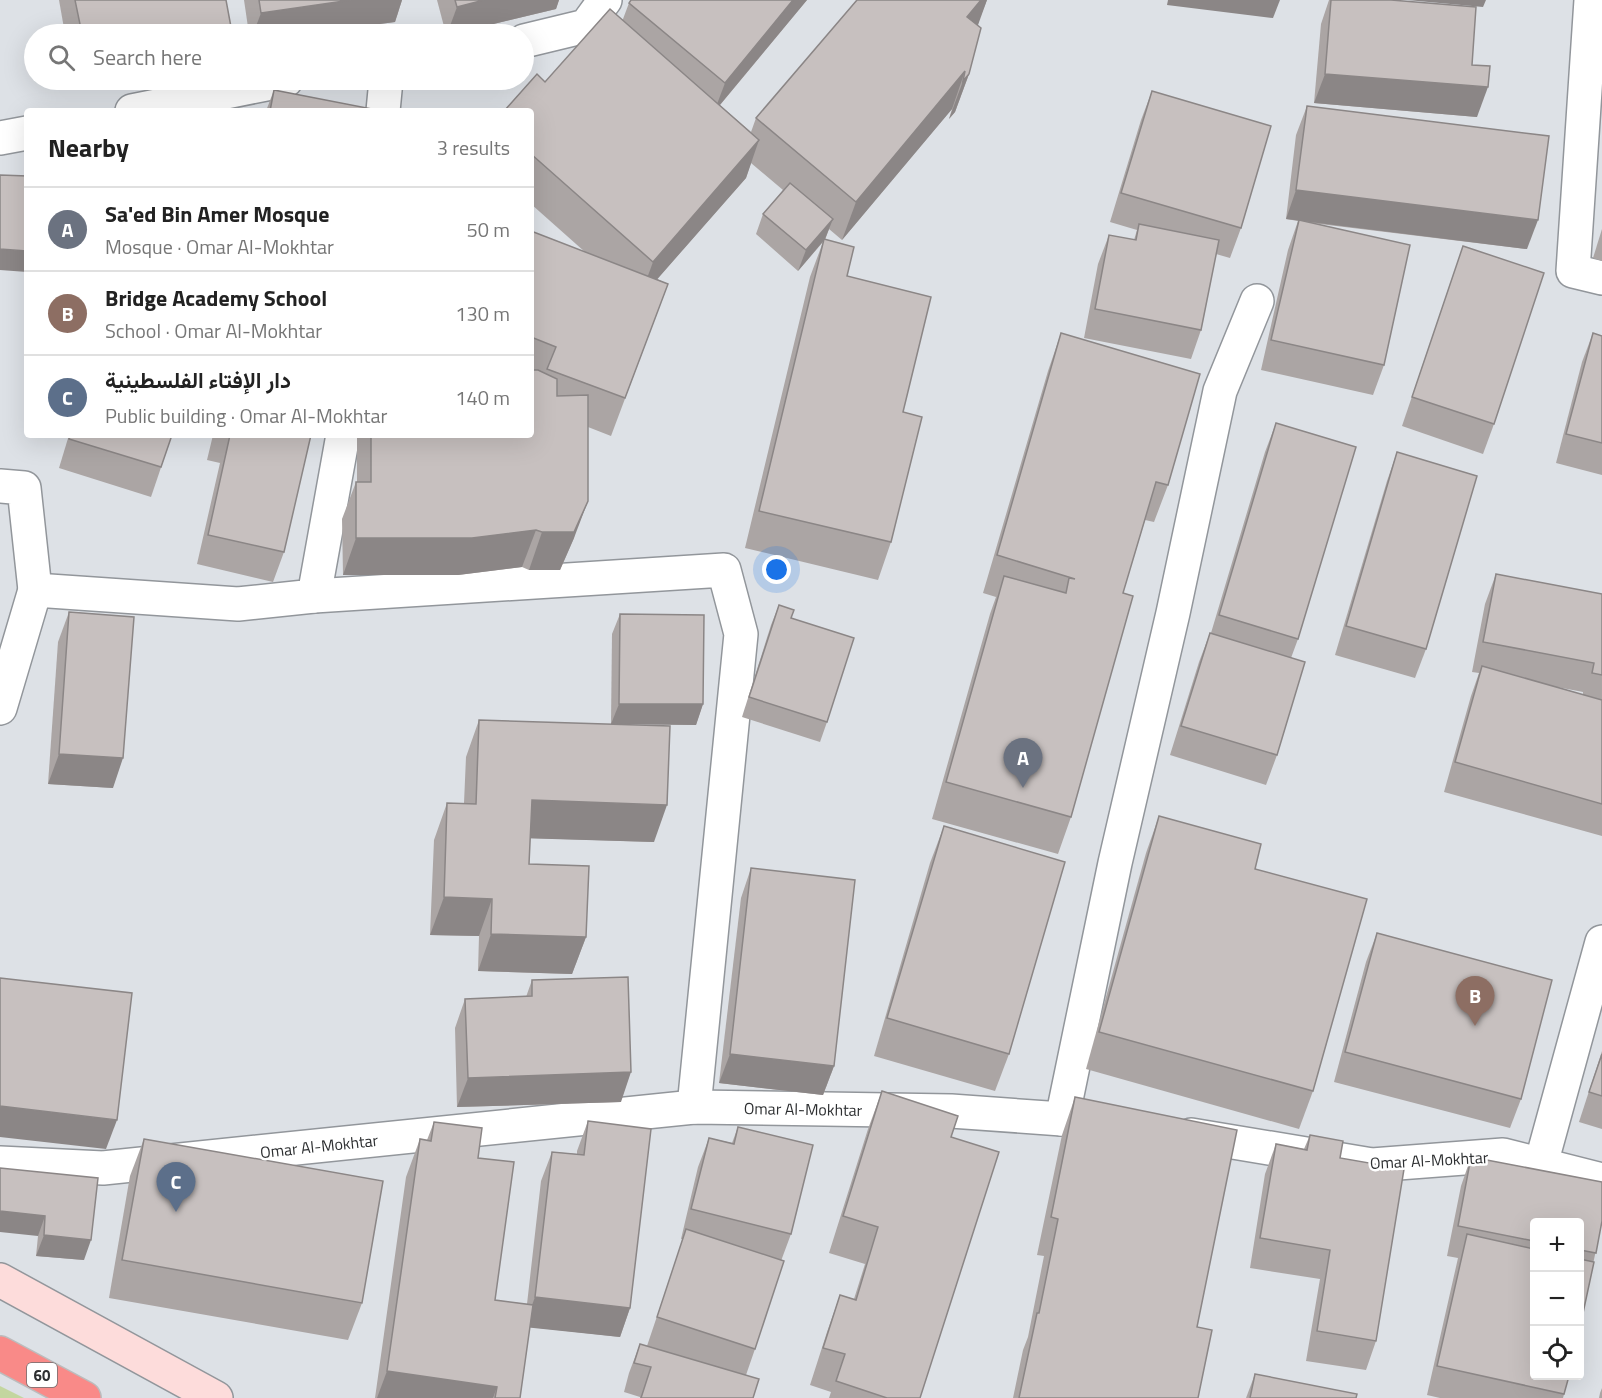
<!DOCTYPE html>
<html lang="en">
<head>
<meta charset="utf-8">
<style>
  :root { --surface:#fff; --page:#f6f6f6; --text:#222; --muted:#767676; --line:#e0e0e0; --accent:#637c30 }
  body { margin:0; font-family:"Titillium Web",Vazirmatn,sans-serif; background:var(--page); color:var(--text) }
  .controls { position:absolute; right:18px; bottom:18px; display:grid; overflow:hidden; border-radius:6px; box-shadow:0 6px 24px #0002 }
  .controls button { width:54px; height:54px; display:grid; place-items:center; padding:0; border:0; border-bottom:2px solid var(--line); background:var(--surface); color:var(--text); font:30px sans-serif }
  .you { position:absolute; left:777px; top:570px; width:21px; height:21px; margin:-15px; border:4px solid #fff; border-radius:50%; background:#1a73e8; box-shadow:0 0 0 9px #1a73e833 }
  .badge { display:grid; place-items:center; width:39px; height:39px; border-radius:50%; background:var(--accent); color:#fff; font-size:20px; font-weight:700 }
  .pin { position:absolute; translate:-50% -50px; filter:drop-shadow(0 2px 3px #0008) }
  .pin::after { content:''; position:absolute; top:32px; width:21px; height:18px; background:inherit; clip-path:polygon(0 0,100% 0,50% 100%) }
  .list { margin:0; padding:0; list-style:none }
  h2 { display:flex; justify-content:space-between; align-items:center; height:78px; margin:0; padding:0 24px; font-size:26px }
  h2 small { font-size:20px; font-weight:400; color:var(--muted) }
  .list li { display:grid; grid-template-columns:39px 1fr auto; gap:18px; align-items:center; box-sizing:border-box; height:84px; padding:0 24px; border-top:2px solid var(--line) }
  .list b { display:block; font-size:22px; white-space:nowrap }
  .list p { margin:0; font-size:20px; white-space:nowrap; color:var(--muted) }
  .list em { font-size:20px; font-style:normal; color:var(--muted) }
  .icon { flex:none; width:33px; height:33px; fill:none; stroke:currentColor; stroke-width:2; stroke-linecap:round; stroke-linejoin:round }
  .map { position:relative; flex:none; width:1602px; height:1398px; overflow:hidden }
  .search { position:absolute; background:var(--surface); box-shadow:0 6px 24px #0002; left:24px; top:24px; width:510px; height:66px; display:flex; align-items:center; gap:15px; box-sizing:border-box; padding:0 21px; border-radius:33px; color:var(--muted); font-size:22px }
  .panel { position:absolute; background:var(--surface); box-shadow:0 6px 24px #0002; left:24px; top:108px; width:510px; height:330px; border-radius:6px }
  .map>svg:first-child { display:block }
  .green { fill:#c3d69f }
  .lines { fill:none; stroke-linecap:round; stroke-linejoin:round }
  .street-casing { stroke:#92969b; stroke-width:36 }
  .secondary-casing { stroke:#92969b; stroke-width:36 }
  .highway-casing { stroke:#bcbcbd; stroke-width:36 }
  .street { stroke:#fff; stroke-width:33 }
  .secondary { stroke:#fddcdb; stroke-width:33 }
  .highway { stroke:#f98a88; stroke-width:33 }
  .wall { fill:#aba5a4; fill-rule:evenodd }
  .shaded-wall { fill:#8b8686 }
  .building { fill:#c7c0bf; stroke:#8b8686; stroke-width:1.5 }
  .labels { text-anchor:middle; dominant-baseline:central; stroke-width:5; stroke-linejoin:round; paint-order:stroke }
  .shield { fill:#fff; stroke:#6c6d6f; stroke-width:1.5 }
  .shield-label { font-size:15px; font-weight:bold; fill:#2d2f31 }
  .street-label { font-size:16px; fill:#2d2f31; stroke:#fff }
</style>
</head>
<body>
<div class="map">
<svg width="1602" height="1398" viewBox="0 0 1602 1398">
  <rect width="100%" height="100%" fill="#dde1e6"/>
  <path class="green" d="M0,1386L24,1398H0Z"/>
  <g class="lines">
    <g class="street-casing">
      <g id="street">
        <path d="M1591,0L1573,271L1602,278"/>
        <path d="M524,41L586,26L605,0"/>
        <path d="M132,111L286,80"/>
        <path d="M383,111L386,80"/>
        <path d="M0,138L27,133"/>
        <path d="M0,486L24,488L35,590"/>
        <path d="M314,596L724,570L741,634L694,1107"/>
        <path d="M0,708L35,590L238,604L314,596L343,435"/>
        <path d="M1062,1119L1115,863L1173,613L1220,391L1257,301"/>
        <path d="M1191,1135L1372,1165L1503,1155L1602,1180"/>
        <path d="M0,1163L103,1168L694,1107L951,1111L1062,1119L1110,1125"/>
        <path d="M1541,1164L1602,942"/>
      </g>
    </g>
    <g class="secondary-casing">
      <path id="secondary" d="M0,1280L216,1398"/>
    </g>
    <g class="highway-casing">
      <path id="highway" d="M0,1353L84,1398"/>
    </g>
    <use href="#street" class="street"/>
    <use href="#secondary" class="secondary"/>
    <use href="#highway" class="highway"/>
  </g>
  <g class="wall">
    <path d="M59,0H226L231,27L228,34H65Z"/>
    <path d="M244,0H402L395,22L303,34H249Z"/>
    <path d="M437,0H559L556,9L452,34H446Z"/>
    <path d="M807,0L720,105L751,132L756,118L857,0H987L977,25L969,74L955,112L949,119L952,109L842,240L829,229L825,240L847,276L903,412L891,542L878,580L745,548L810,277L823,242L798,271L756,234L763,214L783,190L751,163L746,178L657,279L668,284L611,436L588,427L574,538L560,570H529L522,567L458,575H343L342,519L356,482H357V435H531V231L585,252L531,204V111L545,82L623,19L629,3Z"/>
    <path d="M1329,0H1391L1472,65L1477,117L1314,103L1321,24Z"/>
    <path d="M74,80H109L76,86Z"/>
    <path d="M274,90L371,111H266Z"/>
    <path d="M1152,91L1241,228L1230,258L1216,254L1201,330L1191,359L1084,338L1098,264L1109,235L1134,240L1137,230L1110,222L1141,120Z"/>
    <path d="M1307,106L1527,249L1303,222L1384,365L1373,395L1261,370L1288,250L1298,221L1286,219L1296,135Z"/>
    <path d="M1602,229V261L1593,258Z"/>
    <path d="M1463,246L1494,424L1483,454L1402,426Z"/>
    <path d="M1061,333L1168,485L1154,522L1145,520L1123,593L1071,817L1058,854L932,819L990,614L996,597L983,593L1048,371Z"/>
    <path d="M1593,333L1602,336V475L1556,463L1582,362Z"/>
    <path d="M1276,423L1298,639L1291,658L1277,755L1266,785L1170,755L1199,662L1210,633H1211L1265,452Z"/>
    <path d="M69,435H172L151,497L59,468Z"/>
    <path d="M213,435H311L284,552L273,582L197,564L220,463L207,460Z"/>
    <path d="M1397,452L1426,649L1415,678L1335,655L1387,481Z"/>
    <path d="M1496,574L1602,594V836L1444,792L1471,696L1479,673L1472,672L1485,604ZM1557,687L1583,692V695Z"/>
    <path d="M779,605L791,618L827,722L820,742L742,717L771,625Z"/>
    <path d="M69,612L113,788L48,784L58,642Z"/>
    <path d="M620,614L703,704L696,725L611,724L612,634Z"/>
    <path d="M479,720L654,842L530,838L529,864L586,937L572,974L478,971L479,936L430,935L434,840L447,803H464L466,757Z"/>
    <path d="M1159,816L1255,869L1313,1091L1299,1129L1086,1069L1146,853Z"/>
    <path d="M944,826L1009,1054L995,1091L874,1056L930,863Z"/>
    <path d="M751,868L834,1066L823,1095L719,1083L741,898Z"/>
    <path d="M1377,933L1521,1099L1510,1128L1334,1082L1366,962Z"/>
    <path d="M532,980L621,1102L457,1107L455,1028L465,999L526,997Z"/>
    <path d="M1602,1051V1129L1579,1122Z"/>
    <path d="M882,1091L951,1137L920,1398H829L831,1392L810,1385L827,1332L840,1295L854,1299L865,1264L829,1253L868,1129Z"/>
    <path d="M1075,1097L1197,1327L1198,1398H1013L1023,1350L1028,1337L1044,1256L1037,1255L1062,1135Z"/>
    <path d="M588,1121L630,1308L620,1337L530,1327L520,1398H375L406,1177L420,1139L427,1140L434,1122L478,1158L495,1300L527,1304L541,1181L552,1152L577,1154V1151Z"/>
    <path d="M738,1127L791,1234L781,1261L755,1349L746,1375L753,1398H640V1397L624,1392L629,1373L640,1344L647,1346L683,1239H681L698,1167L709,1138L732,1143Z"/>
    <path d="M1310,1135L1340,1158L1376,1341L1366,1370L1306,1361L1320,1279L1250,1268L1265,1174L1276,1144L1304,1149Z"/>
    <path d="M144,1139L362,1303L348,1340L109,1298L130,1176Z"/>
    <path d="M1471,1157L1602,1182V1221L1580,1327V1222H1534V1376H1569L1563,1398H1440L1427,1395L1458,1258L1447,1256L1461,1186Z"/>
    <path d="M0,1168L84,1260L36,1256L38,1236Z"/>
    <path d="M1255,1374L1356,1398H1246Z"/>
    <path d="M1602,1388V1398H1599L1600,1393Z"/>
  </g>
  <g class="shaded-wall">
    <path d="M351,0H402L395,22L303,34H253L261,13Z"/>
    <path d="M484,0H559L556,9L452,34H447L457,7Z"/>
    <path d="M793,0H807L714,112L725,83Z"/>
    <path d="M981,0H987L978,25L953,54L967,17Z"/>
    <path d="M1168,0H1280L1273,18L1167,5Z"/>
    <path d="M1407,0H1486L1483,7Z"/>
    <path d="M231,27L228,34H195Z"/>
    <path d="M965,71L952,109L842,240L856,202Z"/>
    <path d="M969,74L955,112L949,119L963,81Z"/>
    <path d="M1325,74L1488,87L1477,117L1314,103Z"/>
    <path d="M78,80H109L76,86Z"/>
    <path d="M759,140L746,178L639,300L653,262Z"/>
    <path d="M1296,190L1538,220L1527,249L1286,219Z"/>
    <path d="M833,219L825,239L798,271L806,250Z"/>
    <path d="M0,249L27,251V272L0,270Z"/>
    <path d="M588,501L574,538L560,570H529L542,532Z"/>
    <path d="M536,530L522,567L458,575H343L356,538Z"/>
    <path d="M619,704H703L696,725L611,724Z"/>
    <path d="M59,754L123,758L113,788L48,784Z"/>
    <path d="M532,800L667,805L654,842L518,838Z"/>
    <path d="M444,897L492,899L479,936L430,935Z"/>
    <path d="M491,934L586,937L572,974L478,971Z"/>
    <path d="M730,1054L834,1066L823,1095L719,1083Z"/>
    <path d="M631,1072L621,1102L457,1107L468,1078Z"/>
    <path d="M0,1106L117,1120L106,1149L0,1137Z"/>
    <path d="M0,1211L45,1216L38,1236L0,1232Z"/>
    <path d="M44,1235L91,1240L84,1260L36,1256Z"/>
    <path d="M535,1297L630,1308L620,1337L524,1327Z"/>
    <path d="M387,1371L497,1387L493,1398H377Z"/>
  </g>
  <g class="building">
    <path d="M75,0H226L231,27L195,34H82Z"/>
    <path d="M259,0H351L261,13Z"/>
    <path d="M455,0H484L457,7Z"/>
    <path d="M631,0H793L725,83L629,3Z"/>
    <path d="M857,0H981L967,17L981,28L969,74L963,81L965,71L856,202L756,118Z"/>
    <path d="M1331,0H1391L1476,7L1472,65L1490,66L1488,87L1325,74Z"/>
    <path d="M610,9L759,140L653,262L531,154V111H504L537,74L545,82Z"/>
    <path d="M274,90L372,109L371,111H270Z"/>
    <path d="M1152,91L1271,126L1241,228L1121,193Z"/>
    <path d="M1307,106L1549,136L1538,220L1296,190Z"/>
    <path d="M0,175L27,176V251L0,249Z"/>
    <path d="M790,183L833,219L806,250L763,214Z"/>
    <path d="M1299,220L1410,245L1384,365L1271,340Z"/>
    <path d="M1139,224L1219,240L1201,330L1095,309L1109,235L1136,240Z"/>
    <path d="M531,231L668,284L625,398L547,369L556,347L531,337Z"/>
    <path d="M824,239L854,247L847,276L931,297L903,412L922,417L891,542L759,511Z"/>
    <path d="M1463,246L1544,273L1494,424L1412,397Z"/>
    <path d="M1061,333L1200,374L1168,485L1156,482L1123,593L1133,596L1071,817L946,782L1004,576L1066,593L1069,578L1075,579L997,555Z"/>
    <path d="M1593,333L1602,336V443L1566,434Z"/>
    <path d="M531,370H538L557,379V396L588,395V501L574,532H542L536,530L472,538H356V482H371V435H531Z"/>
    <path d="M1276,423L1356,447L1298,639L1219,615Z"/>
    <path d="M70,435H172L161,467L69,439Z"/>
    <path d="M230,435H311L284,552L208,535Z"/>
    <path d="M1397,452L1477,476L1426,649L1346,626Z"/>
    <path d="M1496,574L1602,594V675L1592,673L1594,663L1483,642Z"/>
    <path d="M779,605L794,610L791,618L854,638L827,722L749,697Z"/>
    <path d="M69,612L134,617L123,758L59,754Z"/>
    <path d="M620,614L704,615L703,704H619Z"/>
    <path d="M1210,633L1305,662L1277,755L1181,726Z"/>
    <path d="M1482,666L1602,700V804L1455,762Z"/>
    <path d="M479,720L670,726L667,805L532,800L529,864L589,866L586,937L491,934L492,899L444,897L447,803L476,804Z"/>
    <path d="M1159,816L1261,844L1255,869L1367,899L1313,1091L1099,1032Z"/>
    <path d="M944,826L1065,862L1009,1054L887,1018Z"/>
    <path d="M751,868L855,880L834,1066L730,1054Z"/>
    <path d="M1377,933L1552,980L1521,1099L1345,1052Z"/>
    <path d="M628,977L631,1072L468,1078L465,999L532,996V980Z"/>
    <path d="M0,978L132,993L117,1120L0,1106Z"/>
    <path d="M1602,1054V1096L1589,1092Z"/>
    <path d="M882,1091L958,1116L951,1137L999,1152L920,1398H887L836,1381L845,1354L823,1348L840,1295L856,1300L878,1227L843,1216Z"/>
    <path d="M1075,1097L1237,1130L1197,1327L1212,1330L1198,1398H1019L1037,1313H1039L1058,1219L1051,1217Z"/>
    <path d="M588,1121L651,1129L630,1308L535,1297L552,1152L584,1155Z"/>
    <path d="M434,1122L482,1128L478,1158L514,1162L495,1300L533,1305L520,1398H495L497,1387L387,1371L420,1139L431,1141Z"/>
    <path d="M738,1127L813,1145L791,1234L691,1209L709,1138L734,1144Z"/>
    <path d="M1310,1135L1343,1141L1340,1158L1404,1169L1376,1341L1317,1331L1330,1250L1260,1238L1276,1144L1307,1150Z"/>
    <path d="M144,1139L383,1181L362,1303L122,1260Z"/>
    <path d="M1471,1157L1602,1182V1221L1596,1253L1580,1250V1222H1534V1241L1458,1226Z"/>
    <path d="M0,1168L98,1178L91,1240L44,1235L45,1216L0,1211Z"/>
    <path d="M686,1229L784,1261L755,1349L657,1317Z"/>
    <path d="M1467,1234L1534,1249V1376H1569L1564,1394L1437,1366Z"/>
    <path d="M1580,1259L1594,1262L1580,1327Z"/>
    <path d="M640,1344L759,1379L753,1398H641L651,1367L634,1363Z"/>
    <path d="M1255,1374L1357,1394L1356,1398H1250Z"/>
  </g>
  <g class="labels">
    <rect class="shield" x="27" y="1363" width="30" height="24" rx="4.5"/>
    <g class="shield-label">
      <text x="42" y="1375">60</text>
    </g>
    <g class="street-label">
      <text transform="translate(803 1109) rotate(1)">Omar Al-Mokhtar</text>
      <text transform="translate(319 1146) rotate(-6)">Omar Al-Mokhtar</text>
      <text transform="translate(1429 1160) rotate(-3)">Omar Al-Mokhtar</text>
    </g>
  </g>
</svg>
<div class="controls">
<button>+</button>
<button>−</button>
<button><svg class="icon" aria-label="locate" viewBox="0 0 24 24"><circle cx="12" cy="12" r="6"/><path d="M12 2v4M12 18v4M2 12h4M18 12h4"/></svg></button>
</div>
<div class="you"></div>
<div class="pin badge" style="left:1023px;top:788px;background:#6b7280">A</div>
<div class="pin badge" style="left:1475px;top:1026px;background:#8d6e63">B</div>
<div class="pin badge" style="left:176px;top:1212px;background:#5c6f8a">C</div>
<div class="search"><svg class="icon" aria-label="search" viewBox="0 0 24 24"><circle cx="10" cy="10" r="6"/><path d="M15 15l6 6"/></svg>Search here</div>
<section class="panel">
<h2>Nearby<small>3 results</small></h2>
<ul class="list">
<li><span class="badge" style="background:#6b7280">A</span><div><b>Sa'ed Bin Amer Mosque</b><p>Mosque · Omar Al-Mokhtar</p></div><em>50 m</em></li>
<li><span class="badge" style="background:#8d6e63">B</span><div><b>Bridge Academy School</b><p>School · Omar Al-Mokhtar</p></div><em>130 m</em></li>
<li><span class="badge" style="background:#5c6f8a">C</span><div><b>دار الإفتاء الفلسطينية</b><p>Public building · Omar Al-Mokhtar</p></div><em>140 m</em></li>
</ul>
</section>
</div>
</body>
</html>
